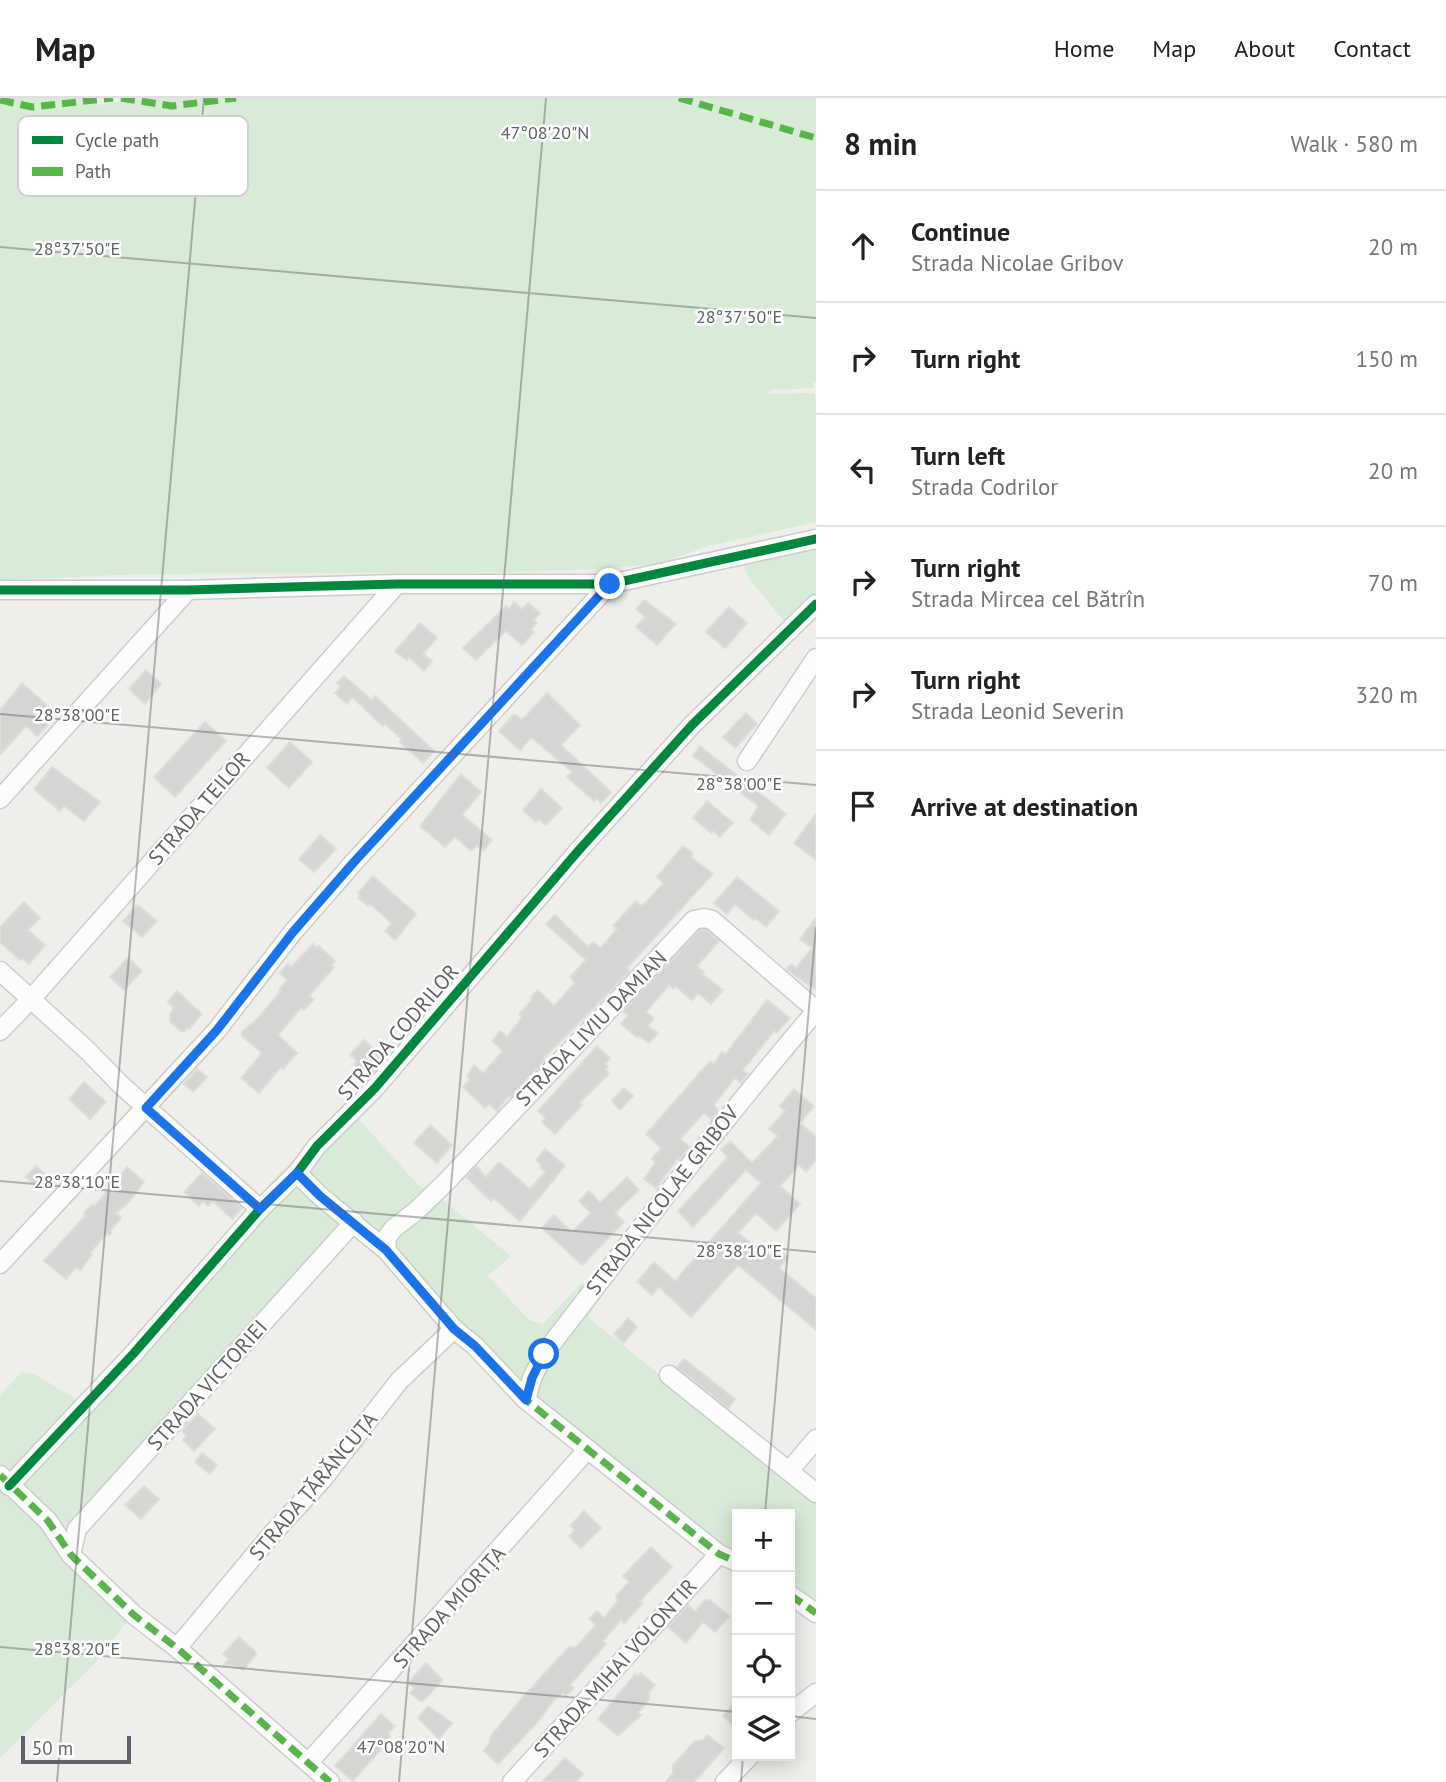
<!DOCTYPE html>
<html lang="en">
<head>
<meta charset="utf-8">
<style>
  :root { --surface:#fff; --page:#f6f6f6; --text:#222; --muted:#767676; --line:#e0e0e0 }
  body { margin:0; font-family:"PT Sans",sans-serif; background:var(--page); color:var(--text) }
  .controls { position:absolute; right:21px; bottom:21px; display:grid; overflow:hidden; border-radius:0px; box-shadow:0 4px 18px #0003 }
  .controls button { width:63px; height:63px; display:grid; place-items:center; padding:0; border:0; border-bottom:2px solid var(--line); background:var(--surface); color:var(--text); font:35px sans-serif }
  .scale { position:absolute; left:21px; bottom:18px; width:110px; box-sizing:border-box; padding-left:7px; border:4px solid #5f6368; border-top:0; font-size:19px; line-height:24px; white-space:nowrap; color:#5f6368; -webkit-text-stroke:5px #fff; paint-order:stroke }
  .stop { position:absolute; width:21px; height:21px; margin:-16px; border:5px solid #1a73e8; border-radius:50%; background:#fff }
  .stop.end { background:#1a73e8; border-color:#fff; box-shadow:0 2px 7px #0008 }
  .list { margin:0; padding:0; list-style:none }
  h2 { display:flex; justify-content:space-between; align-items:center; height:91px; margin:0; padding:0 28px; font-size:30px }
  h2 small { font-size:23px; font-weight:400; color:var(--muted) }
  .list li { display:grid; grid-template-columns:46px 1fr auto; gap:21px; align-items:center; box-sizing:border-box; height:112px; padding:0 28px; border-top:2px solid var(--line) }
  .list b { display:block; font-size:26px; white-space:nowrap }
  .list p { margin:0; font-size:23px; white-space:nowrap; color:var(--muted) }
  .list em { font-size:23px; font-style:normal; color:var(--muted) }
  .icon { flex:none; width:38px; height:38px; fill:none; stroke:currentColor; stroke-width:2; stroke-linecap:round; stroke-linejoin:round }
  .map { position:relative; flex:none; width:816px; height:1684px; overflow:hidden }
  header { display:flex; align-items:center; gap:42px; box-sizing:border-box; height:98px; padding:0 35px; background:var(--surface); border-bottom:2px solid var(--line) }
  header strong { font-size:33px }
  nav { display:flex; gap:38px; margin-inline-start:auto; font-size:24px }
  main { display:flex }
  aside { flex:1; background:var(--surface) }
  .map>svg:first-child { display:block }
  .green { fill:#d8ebd6 }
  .building { fill:#d6d5d3; stroke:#deddd9; stroke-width:2 }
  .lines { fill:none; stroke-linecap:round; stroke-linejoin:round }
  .minor-casing { stroke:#cbcccc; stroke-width:21 }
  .minor { stroke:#fdfcfc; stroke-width:18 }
  .quiet { stroke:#58b549; stroke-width:7; stroke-dasharray:14 7; stroke-linecap:butt }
  .cycleway-casing { stroke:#fff; stroke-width:13 }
  .cycleway { stroke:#00873e; stroke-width:9 }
  .route { stroke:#1a73e8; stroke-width:9 }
  .ticks { fill:none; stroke:#5f6368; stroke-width:2; stroke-opacity:0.45 }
  .labels { text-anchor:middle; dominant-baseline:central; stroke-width:5; stroke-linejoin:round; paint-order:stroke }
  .street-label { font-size:21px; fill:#5f6368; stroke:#fff }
  .key { fill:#fff; stroke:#cfd0d2; stroke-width:2 }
  .key-label { font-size:19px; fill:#5f6368 }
  .ticks-label { font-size:18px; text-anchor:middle; fill:#5f6368; stroke:#fff; stroke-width:5; stroke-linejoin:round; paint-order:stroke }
</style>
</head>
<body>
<header>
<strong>Map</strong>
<nav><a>Home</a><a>Map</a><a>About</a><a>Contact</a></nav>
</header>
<main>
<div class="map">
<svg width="816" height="1684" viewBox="0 0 816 1684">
  <rect width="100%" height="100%" fill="#efeeea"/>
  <g class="green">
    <path d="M0,0H91L98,7L145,0H816V284L813,285L814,290L770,292L769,296L814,295L816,303V424L709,448L656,466L594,471L511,474L143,476L0,482Z"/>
    <path d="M816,449V496L786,526L749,480L742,464Z"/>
    <path d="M348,1009L419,1088L437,1097L511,1158L488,1178L529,1222L543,1226L581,1185L603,1196L588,1219L816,1402V1507L790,1489V1416H737V1458L721,1452L698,1453L634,1399L355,1119L82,1432L77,1454L140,1506L99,1561L0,1660V1297L22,1274L35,1276L80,1304L262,1098L271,1084Z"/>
  </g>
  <g class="building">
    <path d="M644,502L676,526L657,547L636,529L645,519L636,511Z"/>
    <path d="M514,504L522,511L528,505L540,515L534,522L537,525L531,532L534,534L522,547L506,533L476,562L463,550L506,508L509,511Z"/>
    <path d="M729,509L747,525L725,550L706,534Z"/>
    <path d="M420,525L437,540L423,556L432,563L424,573L409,559L407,562L395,553Z"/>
    <path d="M146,572L161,586L145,606L129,591Z"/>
    <path d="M344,578L372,602L375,598L434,653L423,665L400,644L402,641L385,626L383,628L352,599L347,606L335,595L341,589L337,585Z"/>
    <path d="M22,585L49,609L40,620L48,627L37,638L26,628L0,657V612Z"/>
    <path d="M547,595L580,627L561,647L611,694L601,705L596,700L594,703L567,679L572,674L531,639L520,652L499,633L514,616L522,622Z"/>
    <path d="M746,615L757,626L735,650L723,639Z"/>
    <path d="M205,624L226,643L175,699L154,679Z"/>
    <path d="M290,644L312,664L289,690L267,670Z"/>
    <path d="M700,648L786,716L769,737L750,722L758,708L693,658Z"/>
    <path d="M52,669L100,704L84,723L64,708L60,713L34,691Z"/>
    <path d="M461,676L481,694L462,717L492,742L483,753L477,747L471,753L455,739L445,749L420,728Z"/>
    <path d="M541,691L562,710L546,727L538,721L536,724L523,712Z"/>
    <path d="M707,703L733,725L720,739L713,733L711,735L693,720Z"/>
    <path d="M816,716V762L794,745Z"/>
    <path d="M320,737L336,751L314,774L299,761Z"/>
    <path d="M683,748L693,755L691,759L713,776L627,870L630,873L543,961L544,963L510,1000L508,999L497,1013L489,1006L485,1010L463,989L470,981L467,978L474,967L483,975L503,953L492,943L500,933L507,939L522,919L519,916L532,902L530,900L538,892L554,908L575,885L570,879L586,862L546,826L555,817L588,849L593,844L601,850L617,831L613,828L636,803L642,808L664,785L657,779Z"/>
    <path d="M373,778L416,816L395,842L385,833L392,825L370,806L368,808L358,800L360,797L358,795Z"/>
    <path d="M737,779L779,813L766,829L755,820L753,822L735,806L727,816L714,805Z"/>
    <path d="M24,804L40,820L28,832L45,847L29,866L22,860L20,862L0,844V829Z"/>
    <path d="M138,807L157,823L142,839L123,823Z"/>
    <path d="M816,820V892L786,871L791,866L796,870L812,850L800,841Z"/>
    <path d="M700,832H707L719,843L697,868L704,874L702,876L723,892L711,906L698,895L692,902L675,888L673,891L669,887L646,914L654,920L648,928L658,935L649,945L639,938L638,940L621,926L628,917L623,913Z"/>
    <path d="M313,846L317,850L319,848L335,863L331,867L334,869L309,898L314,901L304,912L301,910L278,937L297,955L283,971L281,969L259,995L241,980L262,955L242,938V934L257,921L281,893L279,892L287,882L280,875L288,866L291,869Z"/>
    <path d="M128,860L142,873L124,892L110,879Z"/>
    <path d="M177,893L202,916L189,931L188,929L185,933H181L170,924V916L174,910L168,904Z"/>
    <path d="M767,902L790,920L777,935L774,933L743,972L748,976L741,985L735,980L714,1007L719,1013L712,1022L704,1015L680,1041L690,1049L679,1062L678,1060L656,1090L644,1081L656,1064L652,1061L661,1050L646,1036L710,963L714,966L722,954L725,957Z"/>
    <path d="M364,942L385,961L372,975L369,972L365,976L354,966L357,963L350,957Z"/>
    <path d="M597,948L610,960L605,966L608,969L605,972L609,976L579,1005L582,1007L555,1036L542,1024L545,1020L538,1013Z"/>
    <path d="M197,971L207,979L193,994L184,986Z"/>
    <path d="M84,984L106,1004L90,1021L69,1001Z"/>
    <path d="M624,990L633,998L620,1012L612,1003Z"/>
    <path d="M794,991L814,1008L800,1025L816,1039V1062L806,1074L799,1067L780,1088L800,1106L776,1133L756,1115L738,1135L761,1153L762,1151L771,1158L778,1151L788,1159L779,1170L816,1200V1232L738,1167L691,1219L659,1189L652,1197L637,1184L654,1164L675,1183L761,1085L746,1072L693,1129L678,1113L728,1059L721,1052L730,1043L752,1065L778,1038L769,1031L785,1013L780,1008Z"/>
    <path d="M430,1027L452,1047L437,1065L414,1045Z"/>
    <path d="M545,1051L565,1068L520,1123L494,1100L491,1103L466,1079L476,1068L486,1079L499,1064L530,1091L545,1074L540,1070L542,1068L536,1062Z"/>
    <path d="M36,1068L47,1078L37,1089L26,1079Z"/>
    <path d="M127,1069L144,1084L128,1105L116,1115L121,1120L110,1133L111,1135L109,1137L107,1135L90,1155L92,1157L80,1172L76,1169L66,1181L44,1163L86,1117L84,1115L92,1107L95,1108Z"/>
    <path d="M202,1075L242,1110L232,1121L213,1103L208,1108L203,1103L199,1108L184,1094Z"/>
    <path d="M627,1079L639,1092L615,1115L624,1124L582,1167L542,1130L554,1117L572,1134L591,1115L579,1103L589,1093L600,1105Z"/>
    <path d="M628,1220L637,1229L623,1245L614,1236Z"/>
    <path d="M684,1261L735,1301L728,1310L677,1269Z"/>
    <path d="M198,1316L215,1331L194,1353L183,1342L187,1338L182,1333Z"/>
    <path d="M202,1355L217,1367L210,1376L195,1364Z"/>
    <path d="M144,1388L159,1401L141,1421L125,1407Z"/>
    <path d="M584,1413L601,1430L581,1450L569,1438L575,1432L570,1428Z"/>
    <path d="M651,1449L672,1469L640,1503L643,1505L630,1519L624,1525L621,1522L603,1543L606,1546L570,1587L574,1590L566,1598L563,1595L555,1601L535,1627L498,1666L484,1653L489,1646L491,1638L522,1600L569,1549H576L596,1527L589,1521L597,1513L604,1520L617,1504L616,1498L629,1484L623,1478Z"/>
    <path d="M705,1502H710L729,1518L715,1534L703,1524L686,1545L668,1529L688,1507L695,1514Z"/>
    <path d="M239,1539L254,1552L256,1557L243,1572L236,1568L224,1567L229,1561L223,1556Z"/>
    <path d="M426,1565L443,1582L422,1604L410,1595L414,1590L408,1585Z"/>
    <path d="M641,1575L655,1587L649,1594V1602L638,1615L641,1617L618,1638L598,1621L635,1576L638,1578Z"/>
    <path d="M737,1601V1631L723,1618Z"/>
    <path d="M428,1608L452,1625L439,1641L418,1620Z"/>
    <path d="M381,1616L395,1628L389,1634L390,1641L353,1683L335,1668Z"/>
    <path d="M707,1637L724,1650L713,1663L694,1684H666L673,1675V1667L695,1643L703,1642Z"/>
    <path d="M565,1660L583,1676L576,1684H542Z"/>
  </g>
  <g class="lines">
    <g class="minor-casing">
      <g id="minor">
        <path d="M0,492H188L397,486H610L816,441"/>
        <path d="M747,663L816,560"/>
        <path d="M0,701L188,492"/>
        <path d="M0,873L88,953L120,986L260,1111"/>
        <path d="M0,933L32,900L397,486"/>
        <path d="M297,1075L320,1098L386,1152L454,1231L475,1248L526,1302L719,1456L737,1464"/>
        <path d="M386,1152L387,1139L394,1130L415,1114L445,1085L694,822L704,820L712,822L816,912"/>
        <path d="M0,1166L217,932L293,834L354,764L610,486"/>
        <path d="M669,1277L816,1395"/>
        <path d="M526,1302L532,1280L544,1256C633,1140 721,1024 816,913"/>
        <path d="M789,1373L816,1341"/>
        <path d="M0,1377L48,1423L71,1457L134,1517L177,1550L330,1684"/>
        <path d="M9,1388L134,1255L260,1111L297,1075L317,1048L375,990L579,752L692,627L816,506"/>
        <path d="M71,1457L77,1431L354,1124"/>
        <path d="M790,1497L816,1515"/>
        <path d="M177,1550L272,1436L322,1382L399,1283L454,1231"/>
        <path d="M790,1615L816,1595"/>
        <path d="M309,1664L587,1352"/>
        <path d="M512,1684L719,1456"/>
        <path d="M725,1684L750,1658"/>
      </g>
    </g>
    <use href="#minor" class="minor"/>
    <g class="quiet">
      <path d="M121,0L172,8L236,0"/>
      <path d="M679,0L816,40"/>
      <path d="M0,2L32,9L113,0"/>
      <path d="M297,1075L320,1098L386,1152L454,1231L475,1248L526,1302L719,1456L737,1464"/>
      <path d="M0,1377L48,1423L71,1457L134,1517L177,1550L330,1684"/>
      <path d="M790,1497L816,1515"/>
    </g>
    <g class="cycleway-casing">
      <g id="cycleway">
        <path d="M0,492H188L397,486H610L816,441"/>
        <path d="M9,1388L134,1255L260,1111L297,1075L317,1048L375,990L579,752L692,627L816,506"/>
      </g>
    </g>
    <use href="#cycleway" class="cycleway"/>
  </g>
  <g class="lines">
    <path class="route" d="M544,1256L532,1280L526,1302L475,1248L454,1231L386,1152L320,1098L297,1075L260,1111L146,1010L217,932L293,834L354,764L610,486"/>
  </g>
  <path class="ticks" d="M0,149L816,220M0,616L816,687M0,1083L816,1154M765,1416L816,829M0,1549L737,1614M790,1618L816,1621M57,1684L204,0M399,1684L546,0M741,1684L743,1658"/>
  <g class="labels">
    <g class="street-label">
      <text transform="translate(199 710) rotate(-49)">STRADA TEILOR</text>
      <text transform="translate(591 930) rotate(-46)">STRADA LIVIU DAMIAN</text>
      <text transform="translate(398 934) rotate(-49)">STRADA CODRILOR</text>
      <text transform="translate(662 1102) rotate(-52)">STRADA NICOLAE GRIBOV</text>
      <text transform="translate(207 1287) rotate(-48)">STRADA VICTORIEI</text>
      <text transform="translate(313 1388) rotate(-50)">STRADA ȚĂRĂNCUȚA</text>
      <text transform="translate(449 1509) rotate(-48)">STRADA MIORIȚA</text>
      <text transform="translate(615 1570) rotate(-48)">STRADA MIHAI VOLONTIR</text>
    </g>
  </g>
  <rect x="18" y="18" width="230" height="80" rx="10" class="key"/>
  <rect x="32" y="38" width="31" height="8" fill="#00873e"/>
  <rect x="32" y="69" width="31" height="9" fill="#58b549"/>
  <g class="key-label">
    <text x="75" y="49">Cycle path</text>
    <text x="75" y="80">Path</text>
  </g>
  <g class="ticks-label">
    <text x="545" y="41">47°08'20"N</text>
    <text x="77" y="157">28°37'50"E</text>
    <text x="739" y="225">28°37'50"E</text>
    <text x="77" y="623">28°38'00"E</text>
    <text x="739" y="692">28°38'00"E</text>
    <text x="77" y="1090">28°38'10"E</text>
    <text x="739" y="1159">28°38'10"E</text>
    <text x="77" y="1557">28°38'20"E</text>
    <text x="401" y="1655">47°08'20"N</text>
  </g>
</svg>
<div class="controls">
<button>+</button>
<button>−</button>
<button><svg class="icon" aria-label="locate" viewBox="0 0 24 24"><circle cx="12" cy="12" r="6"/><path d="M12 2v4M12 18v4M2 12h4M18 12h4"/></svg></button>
<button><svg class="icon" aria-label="layers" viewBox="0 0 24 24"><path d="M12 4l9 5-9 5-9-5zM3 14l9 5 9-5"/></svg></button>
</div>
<div class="scale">50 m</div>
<div class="stop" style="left:544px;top:1256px"></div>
<div class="stop end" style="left:610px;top:486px"></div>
</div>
<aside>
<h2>8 min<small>Walk · 580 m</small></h2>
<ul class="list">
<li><svg class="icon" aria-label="ahead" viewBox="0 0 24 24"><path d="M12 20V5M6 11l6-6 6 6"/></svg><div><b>Continue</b><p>Strada Nicolae Gribov</p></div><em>20 m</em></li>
<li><svg class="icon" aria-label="right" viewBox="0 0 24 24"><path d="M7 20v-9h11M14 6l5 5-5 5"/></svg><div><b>Turn right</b></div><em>150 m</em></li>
<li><svg class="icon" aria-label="left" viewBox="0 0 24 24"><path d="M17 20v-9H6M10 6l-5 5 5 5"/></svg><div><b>Turn left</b><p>Strada Codrilor</p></div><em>20 m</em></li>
<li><svg class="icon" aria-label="right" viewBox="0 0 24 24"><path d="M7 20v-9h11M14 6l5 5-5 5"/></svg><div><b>Turn right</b><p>Strada Mircea cel Bătrîn</p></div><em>70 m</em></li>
<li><svg class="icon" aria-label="right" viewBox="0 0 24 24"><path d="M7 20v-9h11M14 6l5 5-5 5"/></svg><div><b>Turn right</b><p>Strada Leonid Severin</p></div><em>320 m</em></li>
<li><svg class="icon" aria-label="arrive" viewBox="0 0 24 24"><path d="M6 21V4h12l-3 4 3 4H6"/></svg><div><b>Arrive at destination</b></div></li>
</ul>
</aside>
</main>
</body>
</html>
